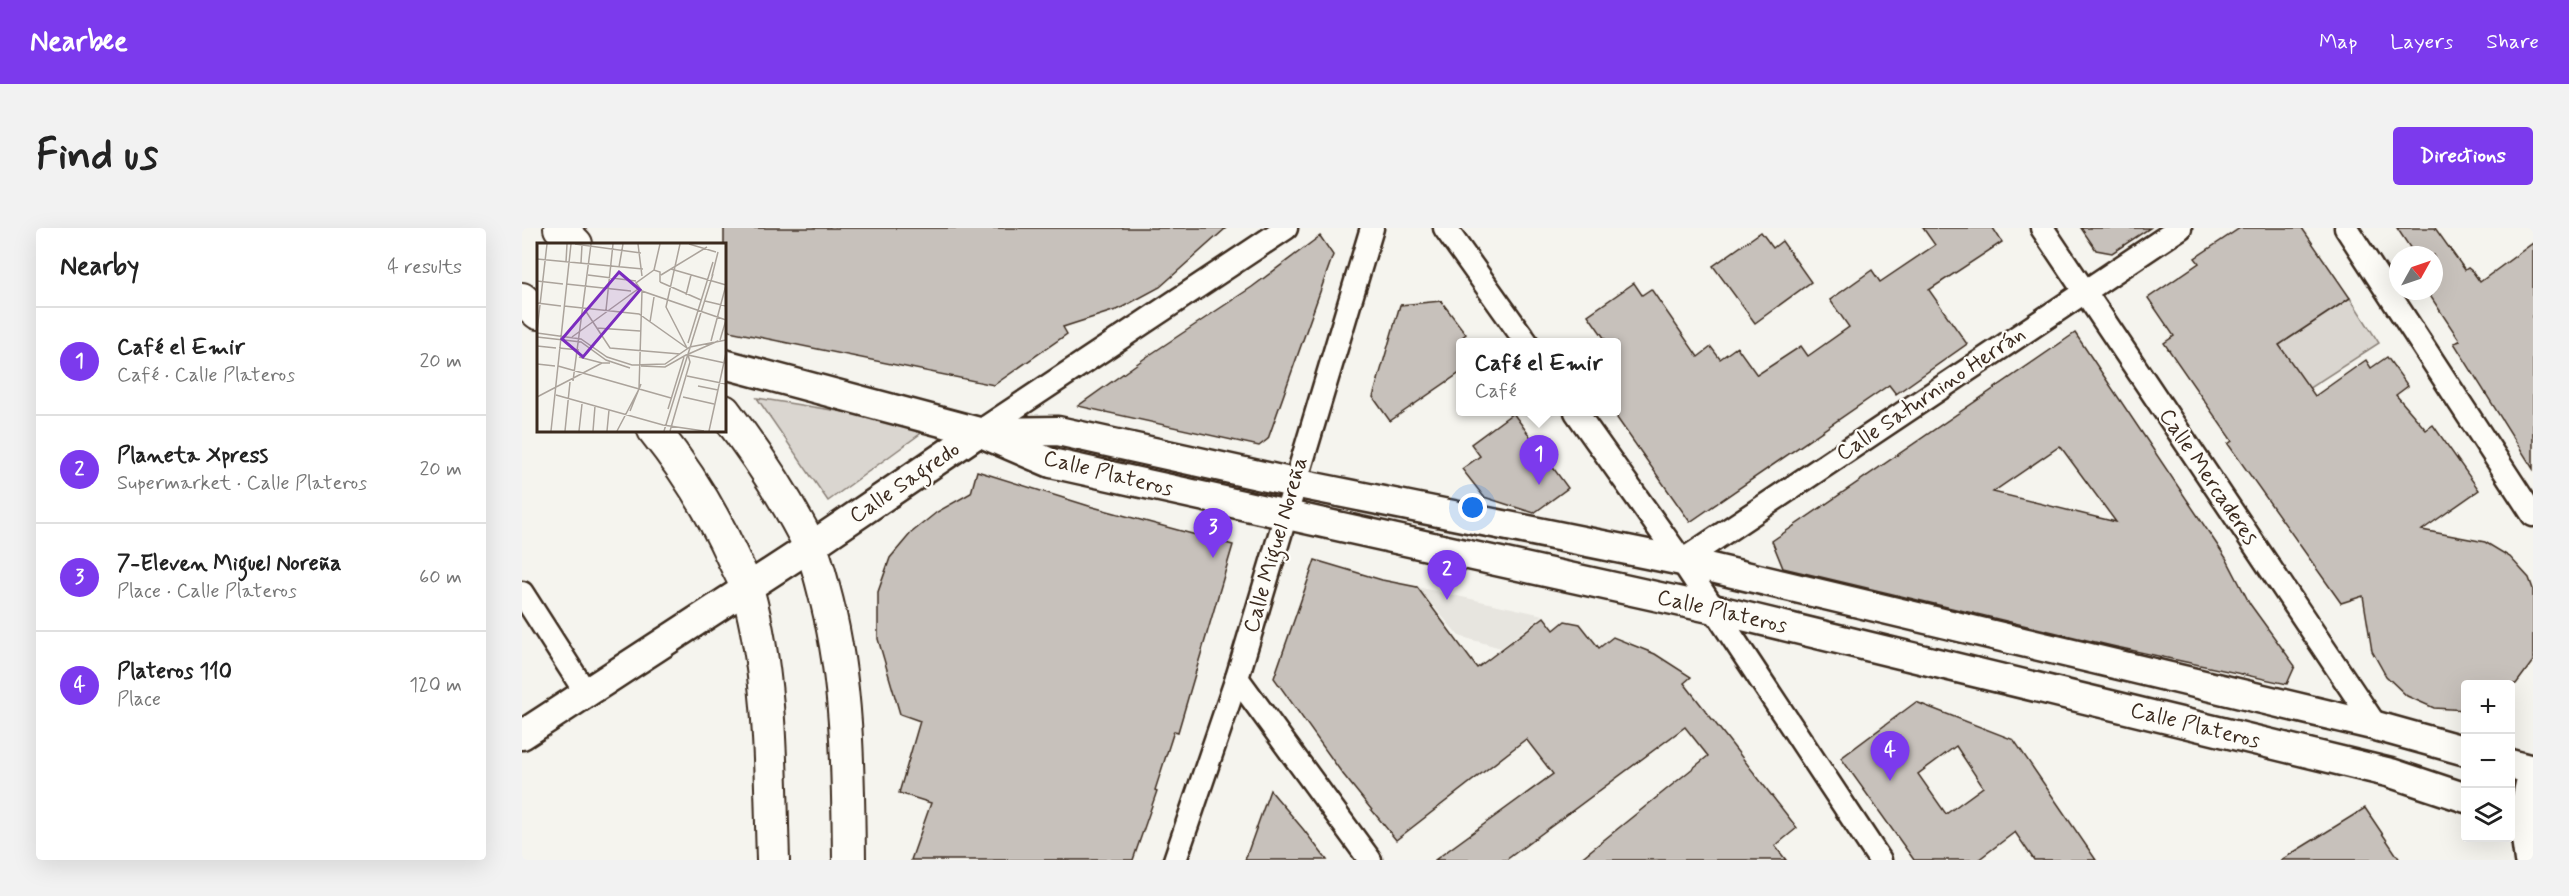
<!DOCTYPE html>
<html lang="en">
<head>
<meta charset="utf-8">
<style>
  :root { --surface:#fff; --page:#f2f2f2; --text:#222; --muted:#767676; --line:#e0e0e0; --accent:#7c3aed }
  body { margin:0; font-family:Mynerve,sans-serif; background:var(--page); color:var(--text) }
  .controls { position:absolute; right:18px; bottom:18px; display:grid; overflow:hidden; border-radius:6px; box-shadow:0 6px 24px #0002 }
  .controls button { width:54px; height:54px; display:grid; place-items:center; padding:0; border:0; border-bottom:2px solid var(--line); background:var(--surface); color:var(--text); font:30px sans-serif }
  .compass { position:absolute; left:1867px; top:18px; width:54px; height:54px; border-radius:50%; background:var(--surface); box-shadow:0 6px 24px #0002; rotate:50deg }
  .you { position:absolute; left:951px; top:280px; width:21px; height:21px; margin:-15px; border:4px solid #fff; border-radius:50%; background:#1a73e8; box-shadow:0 0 0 9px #1a73e833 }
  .badge { display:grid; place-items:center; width:39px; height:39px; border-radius:50%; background:var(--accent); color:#fff; font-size:20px; font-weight:700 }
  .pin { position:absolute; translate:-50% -50px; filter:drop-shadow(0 2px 3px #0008) }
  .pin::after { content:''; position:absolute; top:32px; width:21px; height:18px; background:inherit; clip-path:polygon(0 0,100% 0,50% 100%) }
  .popup { position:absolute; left:934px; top:110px; width:165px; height:78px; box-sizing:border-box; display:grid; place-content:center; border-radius:6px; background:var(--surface); filter:drop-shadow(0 2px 4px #0005); font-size:20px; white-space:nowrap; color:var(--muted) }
  .popup b { font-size:22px; color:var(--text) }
  .popup::after { content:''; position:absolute; left:50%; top:100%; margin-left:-12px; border:12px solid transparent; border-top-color:var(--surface) }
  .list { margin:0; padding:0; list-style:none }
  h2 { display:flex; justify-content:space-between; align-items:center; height:78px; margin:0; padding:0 24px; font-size:26px }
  h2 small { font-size:20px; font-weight:400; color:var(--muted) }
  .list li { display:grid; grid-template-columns:39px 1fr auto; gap:18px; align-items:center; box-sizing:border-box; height:108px; padding:0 24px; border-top:2px solid var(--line) }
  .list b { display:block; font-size:22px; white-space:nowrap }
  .list p { margin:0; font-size:20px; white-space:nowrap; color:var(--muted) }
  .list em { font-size:20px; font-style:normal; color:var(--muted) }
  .icon { flex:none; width:33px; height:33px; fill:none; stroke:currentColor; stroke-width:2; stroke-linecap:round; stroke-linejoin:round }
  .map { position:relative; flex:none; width:2011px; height:632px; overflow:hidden; border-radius:6px }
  header { display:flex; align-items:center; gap:36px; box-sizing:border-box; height:84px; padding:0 30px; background:var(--accent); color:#fff }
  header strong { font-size:28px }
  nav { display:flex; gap:33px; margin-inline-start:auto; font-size:21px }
  .intro { display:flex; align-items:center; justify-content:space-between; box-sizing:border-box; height:144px; padding:0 36px }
  h1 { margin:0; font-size:42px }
  .button { padding:15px 27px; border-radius:6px; background:var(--accent); color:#fff; font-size:21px; font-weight:700 }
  main { display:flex; gap:36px; padding:0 36px }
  aside { flex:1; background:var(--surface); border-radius:6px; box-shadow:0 6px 24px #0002 }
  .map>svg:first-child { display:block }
  .built { fill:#e7e5df }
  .green { fill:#dad6d0; stroke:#8a8077; stroke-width:1.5 }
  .building { fill:#c7c1bb; stroke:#3b2a1e; stroke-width:1.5; fill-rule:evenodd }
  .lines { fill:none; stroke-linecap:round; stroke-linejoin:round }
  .minor-casing { stroke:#3b2a1e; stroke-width:27 }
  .tertiary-casing { stroke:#3b2a1e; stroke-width:33 }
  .secondary-casing { stroke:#3b2a1e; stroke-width:36 }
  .minor { stroke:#fdfcf7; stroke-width:22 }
  .tertiary { stroke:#fdfcf7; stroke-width:28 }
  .secondary { stroke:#fdfcf7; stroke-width:32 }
  .labels { text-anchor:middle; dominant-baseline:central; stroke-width:4.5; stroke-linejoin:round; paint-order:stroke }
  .street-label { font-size:22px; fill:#3b2a1e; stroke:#fdfcf7 }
  .inset-road { fill:none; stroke:#aba39b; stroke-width:1.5 }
  .view { fill:#7b2cbf; fill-opacity:0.15; stroke:#7b2cbf; stroke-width:3 }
  .inset-edge { fill:none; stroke:#3b2a1e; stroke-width:3 }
</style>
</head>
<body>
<header>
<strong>Nearbee</strong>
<nav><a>Map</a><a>Layers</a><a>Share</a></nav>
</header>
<div class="intro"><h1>Find us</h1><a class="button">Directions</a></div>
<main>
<aside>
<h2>Nearby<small>4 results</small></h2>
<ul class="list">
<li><span class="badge">1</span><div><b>Café el Emir</b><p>Café · Calle Plateros</p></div><em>20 m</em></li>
<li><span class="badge">2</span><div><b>Planeta Xpress</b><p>Supermarket · Calle Plateros</p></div><em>20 m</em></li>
<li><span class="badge">3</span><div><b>7-Eleven Miguel Noreña</b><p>Place · Calle Plateros</p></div><em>60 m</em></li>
<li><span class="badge">4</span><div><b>Plateros 110</b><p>Place</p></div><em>120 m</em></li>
</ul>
</aside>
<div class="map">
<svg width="2011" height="632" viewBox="0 0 2011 632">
  <rect width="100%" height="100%" fill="#f5f4ee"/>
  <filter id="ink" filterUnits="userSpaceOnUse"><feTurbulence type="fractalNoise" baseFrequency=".0167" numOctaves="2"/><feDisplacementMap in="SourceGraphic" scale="12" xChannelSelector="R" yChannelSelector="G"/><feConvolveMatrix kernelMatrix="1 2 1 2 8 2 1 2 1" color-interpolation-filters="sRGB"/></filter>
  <g filter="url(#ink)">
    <path class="built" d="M895,359L1021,387L979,420L937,408Z"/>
    <g class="green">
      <path d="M1828,70L1857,115L1786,161L1757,117Z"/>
      <path d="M235,170L409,198L306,273Z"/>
    </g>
    <g class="building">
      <path d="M202,0H704L638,59L597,81L541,99L545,106L472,157L202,102Z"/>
      <path d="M1401,0H1471L1480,14L1407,62L1445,116L1374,166L1367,157L1168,294L1095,190V114H1085L1066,87L1112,55L1120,67L1129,61L1176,129L1189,119L1198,131L1215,119L1235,147L1279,118L1286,128L1327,99L1308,72L1350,42L1358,54L1413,17Z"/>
      <path d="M1559,0H1628L1590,25L1574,22Z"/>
      <path d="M1718,0H1780L1828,70L1757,117L1793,168L1844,132L1849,140L1865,129L1886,158L1874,167L1904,202L1911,197L1957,262L1900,302L1963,314L1988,329L2007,350L2011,361V433L1994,456H1944V482L1912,480L1885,468L1864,448L1850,423L1841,368L1819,375L1706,216L1710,213L1642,115L1652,108L1626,70L1677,35L1673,30Z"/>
      <path d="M1875,0H1913L1943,42L1946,40L1951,44L1958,54L2011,15V241L1932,115L1938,113L1905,63H1912V27H1884L1883,25L1889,21Z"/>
      <path d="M1239,4L1251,20L1260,13L1289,54L1233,95L1191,38Z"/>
      <path d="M798,8L811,27L746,211L737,218L556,178L623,130L730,59Z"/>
      <path d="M919,73L944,106L939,110V144L868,193L851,169L878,77Z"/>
      <path d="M1553,105L1704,330L1728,376L1773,438L1765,456L1590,418L1261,340L1250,313ZM1538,218L1594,294L1471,264Z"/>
      <path d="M991,185L1046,260L1012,285L962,269L940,241L958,228L949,216Z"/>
      <path d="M455,243L567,278L711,317L656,504L652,503L633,562L635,563L611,632H389L409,575L377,565L398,493L378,486L356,411V364L368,330L389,305L415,284L449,265Z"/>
      <path d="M793,332L860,352L895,359L955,440L1022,389L1032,402L1043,393L1058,396L1077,420L1091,409L1133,426L1169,449L1162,455L1275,600L1253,618L1264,632H1057L1186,528L1163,499L984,632H913L1031,546L1004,511L874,612L820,545L752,450Z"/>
      <path d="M1394,474L1492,512L1574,632H1512L1493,604L1456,632H1392L1319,530ZM1434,518L1461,559L1424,586L1396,546Z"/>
      <path d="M748,562L781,601L805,632H723Z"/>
      <path d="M1843,580L1878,632H1759Z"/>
    </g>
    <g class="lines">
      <g class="minor-casing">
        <g id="minor">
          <path d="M923,0L1005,115"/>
          <path d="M1520,0L1854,498"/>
          <path d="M1824,0L2011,287"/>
          <path d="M1054,184L1160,333L1358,632"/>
          <path d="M457,204L764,0"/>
          <path d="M1160,333L1658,0"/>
          <path d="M0,365L64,465"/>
          <path d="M715,450L848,632"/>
          <path d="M653,632L715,450L850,0"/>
        </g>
      </g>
      <g class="tertiary-casing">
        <g id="tertiary">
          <path d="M202,136L457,204L529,235L1192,381L1869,545L1944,570"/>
          <path d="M470,204L536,203L772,255L1160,333L1854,498L1944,523"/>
          <path d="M0,507L288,319L457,204"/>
          <path d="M1988,536L2011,542L2001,588L2007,632"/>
        </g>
      </g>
      <g class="secondary-casing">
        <g id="secondary">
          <path d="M38,0L54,16"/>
          <path d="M0,71L16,85"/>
          <path d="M202,183C234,225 265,271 288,318C296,335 300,356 305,374C326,459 326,545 327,632"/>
          <path d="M132,202C164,242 190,283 211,330C216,341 223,352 226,364C250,451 248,542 251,632"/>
        </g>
      </g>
      <use href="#minor" class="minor"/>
      <use href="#tertiary" class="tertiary"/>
      <use href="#secondary" class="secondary"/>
    </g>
  </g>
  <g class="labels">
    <g class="street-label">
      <text transform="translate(1409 166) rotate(-34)">Calle Saturnino Herrán</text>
      <text transform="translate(586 246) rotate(14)">Calle Plateros</text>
      <text transform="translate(1686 249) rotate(56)">Calle Mercaderes</text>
      <text transform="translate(383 255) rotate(-34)">Calle Sagredo</text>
      <text transform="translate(754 317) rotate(-74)">Calle Miguel Noreña</text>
      <text transform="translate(1200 384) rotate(13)">Calle Plateros</text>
      <text transform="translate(1673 498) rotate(14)">Calle Plateros</text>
    </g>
  </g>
  <g transform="translate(15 15)">
    <rect width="189" height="189" fill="#f5f4ee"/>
    <path class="inset-road" d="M38,1L104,10M101,1L105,33M143,1L129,64L150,105M152,1L179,9M0,16L106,26M29,19L30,1M44,20L45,2M82,24L86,1M134,26L189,42M117,27L123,1M51,32L99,38M124,32L170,4M175,33L181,9M0,38L26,41M123,39V29L117,27L99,40L105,48L189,77M123,39L164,57M29,41L94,48M149,52L154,32M168,58L189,63M0,60L24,63M27,63L102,71L150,105M48,67L73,105L143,111M69,67L76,1M113,79L117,54M60,85L103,88M0,88L10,1M0,90L44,96L70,114L95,122L128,121L153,104L189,97M0,94L44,99L69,117L93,125M35,94L101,46M183,97L189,77M174,98L189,42M151,100L176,19M0,103L19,105M22,105L42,107M151,112L188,120M147,113L181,98M42,114L65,120M0,121L18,123M21,123L134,155M104,123L128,124L149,112M150,133L189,141M36,138L54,1M161,143L181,147M19,152L126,182L167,188M0,154L65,120H73M146,154L177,161M131,166L147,114M93,168L104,141M14,188L34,1M28,188L33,139M42,188L45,161M56,188L58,163M70,188L72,167M80,188L102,146L105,48M127,188L176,31M133,188L153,119L151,112M172,188L189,110"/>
    <path class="view" d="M82,29L103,47L46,114L25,96Z"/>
    <rect width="189" height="189" class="inset-edge"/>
  </g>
</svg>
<div class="controls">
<button>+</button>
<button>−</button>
<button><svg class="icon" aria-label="layers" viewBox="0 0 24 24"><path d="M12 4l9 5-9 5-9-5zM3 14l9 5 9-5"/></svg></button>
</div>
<svg class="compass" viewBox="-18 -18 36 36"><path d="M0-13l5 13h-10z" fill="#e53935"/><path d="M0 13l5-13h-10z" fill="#767676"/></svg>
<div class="you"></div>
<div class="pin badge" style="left:1017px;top:257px">1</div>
<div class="popup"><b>Café el Emir</b>Café</div>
<div class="pin badge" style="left:925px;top:372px">2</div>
<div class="pin badge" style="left:691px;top:330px">3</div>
<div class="pin badge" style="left:1368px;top:553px">4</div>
</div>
</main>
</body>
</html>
